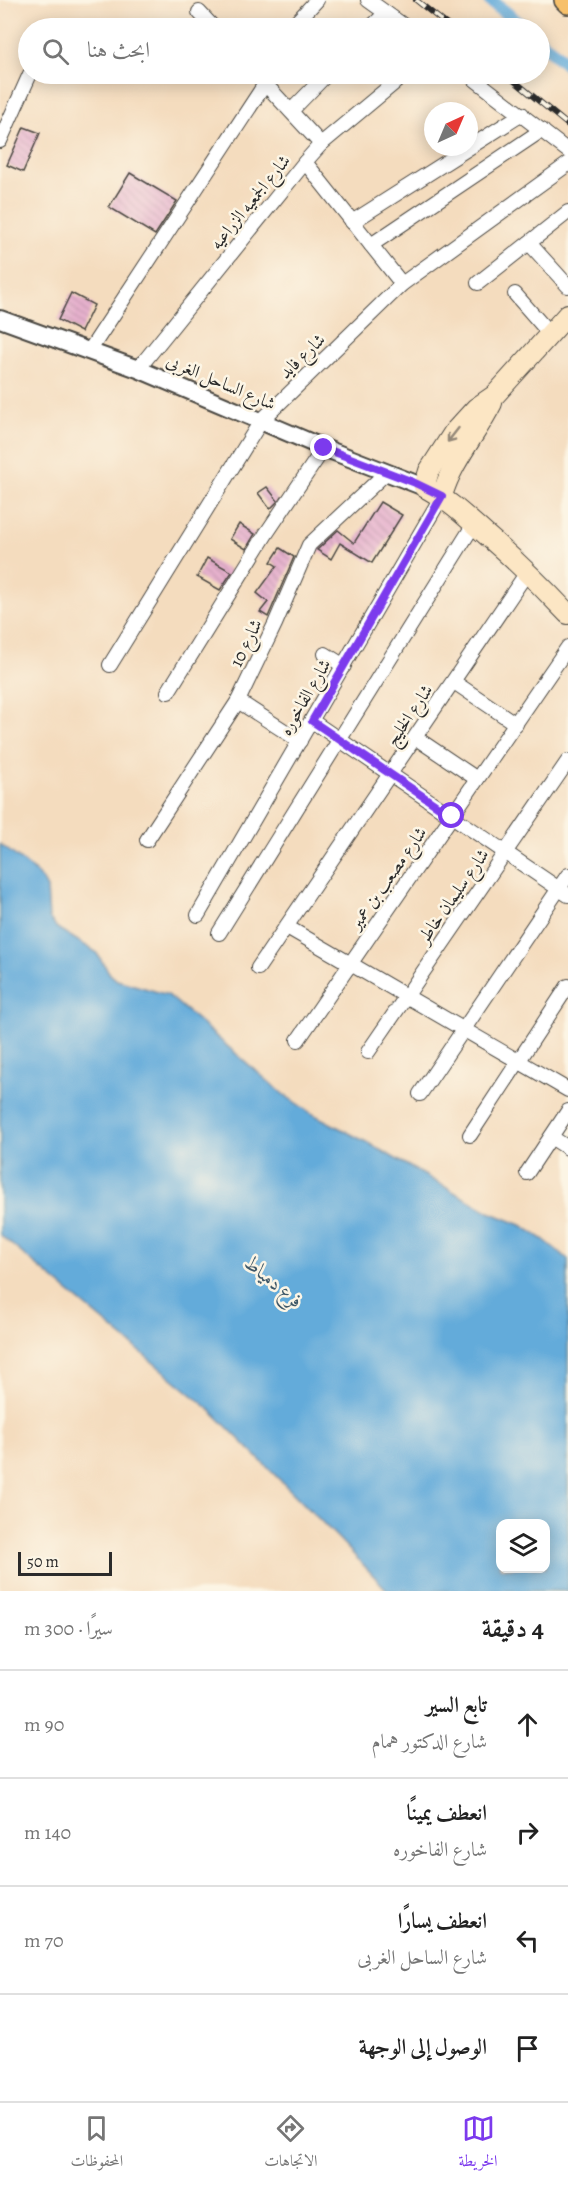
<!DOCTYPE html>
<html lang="ar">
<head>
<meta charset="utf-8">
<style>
  :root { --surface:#fff; --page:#f6f6f6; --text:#222; --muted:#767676; --line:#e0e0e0; --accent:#7c3aed }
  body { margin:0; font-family:Alegreya,Amiri,serif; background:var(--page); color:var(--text); direction:rtl }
  .controls { position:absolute; right:18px; bottom:18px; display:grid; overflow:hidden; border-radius:12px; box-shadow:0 3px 15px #0003 }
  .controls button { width:54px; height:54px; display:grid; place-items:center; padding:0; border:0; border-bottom:2px solid var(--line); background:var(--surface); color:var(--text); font:30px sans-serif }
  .compass { position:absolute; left:424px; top:102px; width:54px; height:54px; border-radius:50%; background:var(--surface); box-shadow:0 3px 15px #0003; rotate:44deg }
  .scale { position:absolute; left:18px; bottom:15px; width:94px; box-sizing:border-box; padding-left:6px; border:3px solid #2b2b2b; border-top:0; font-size:16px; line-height:21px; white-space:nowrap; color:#2b2b2b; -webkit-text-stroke:4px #fcf5e5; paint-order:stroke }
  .stop { position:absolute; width:18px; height:18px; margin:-14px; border:4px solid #7c3aed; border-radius:50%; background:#fff }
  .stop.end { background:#7c3aed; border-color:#fff; box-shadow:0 2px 6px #0008 }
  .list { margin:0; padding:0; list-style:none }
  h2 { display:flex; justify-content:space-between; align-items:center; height:78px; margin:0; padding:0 24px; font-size:26px }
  h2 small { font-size:20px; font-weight:400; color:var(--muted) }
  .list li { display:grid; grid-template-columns:39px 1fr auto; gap:18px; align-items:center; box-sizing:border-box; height:108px; padding:0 24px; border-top:2px solid var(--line) }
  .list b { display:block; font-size:22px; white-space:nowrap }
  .list p { margin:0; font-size:20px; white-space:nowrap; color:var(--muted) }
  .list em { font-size:20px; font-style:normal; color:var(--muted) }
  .icon { flex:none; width:33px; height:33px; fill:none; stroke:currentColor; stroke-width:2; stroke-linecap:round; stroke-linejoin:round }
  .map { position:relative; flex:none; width:568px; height:1591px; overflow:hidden; direction:ltr }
  .search { position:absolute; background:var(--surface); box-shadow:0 3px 15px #0003; left:18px; right:18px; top:18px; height:66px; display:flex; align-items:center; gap:15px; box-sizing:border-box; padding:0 21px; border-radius:33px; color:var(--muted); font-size:22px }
  .sheet { height:510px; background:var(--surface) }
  nav { display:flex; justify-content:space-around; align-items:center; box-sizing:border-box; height:84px; border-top:2px solid var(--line); background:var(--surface); font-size:16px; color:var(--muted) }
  nav a { display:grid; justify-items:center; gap:3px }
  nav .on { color:var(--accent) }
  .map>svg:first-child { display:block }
  .water { fill:#63abda; stroke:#476b82; stroke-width:1.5; fill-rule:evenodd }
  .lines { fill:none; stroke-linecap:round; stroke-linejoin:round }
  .canal { stroke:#63abda; stroke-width:14 }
  .building { fill:url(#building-back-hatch) }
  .minor-casing { stroke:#494641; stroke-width:16 }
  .tertiary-casing { stroke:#494641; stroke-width:20 }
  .secondary-casing { stroke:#494641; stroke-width:22 }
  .primary-casing { stroke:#494641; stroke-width:24 }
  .minor { stroke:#fff; stroke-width:14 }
  .tertiary { stroke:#fff; stroke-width:16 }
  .secondary { stroke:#fce6c4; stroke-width:20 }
  .primary { stroke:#f7c06b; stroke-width:21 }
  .rail-casing { stroke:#2b2b2b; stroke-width:6 }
  .rail { stroke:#fcf5e5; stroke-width:4; stroke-dasharray:11; stroke-linecap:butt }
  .oneway { stroke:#948878 }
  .route { stroke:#7c3aed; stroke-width:8 }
  .labels { text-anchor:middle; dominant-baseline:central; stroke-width:5; stroke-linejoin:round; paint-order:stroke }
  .street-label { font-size:18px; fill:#2b2b2b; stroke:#fcf5e5 }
  .water-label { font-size:20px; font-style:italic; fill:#3f5868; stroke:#fcf5e5 }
</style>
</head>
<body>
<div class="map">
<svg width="568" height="1591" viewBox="0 0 568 1591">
  <defs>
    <pattern id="building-back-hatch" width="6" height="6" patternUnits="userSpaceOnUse" patternTransform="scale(1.5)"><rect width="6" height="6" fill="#e6b1cd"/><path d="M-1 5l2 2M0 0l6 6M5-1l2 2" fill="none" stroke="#c598b0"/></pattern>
  </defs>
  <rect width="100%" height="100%" fill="#fcf5e5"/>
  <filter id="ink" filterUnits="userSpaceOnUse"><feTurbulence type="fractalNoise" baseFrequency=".0167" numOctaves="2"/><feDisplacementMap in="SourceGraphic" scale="12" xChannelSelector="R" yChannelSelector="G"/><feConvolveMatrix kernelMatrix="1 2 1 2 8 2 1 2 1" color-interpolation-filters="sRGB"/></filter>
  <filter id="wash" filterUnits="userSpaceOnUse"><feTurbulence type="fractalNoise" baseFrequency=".008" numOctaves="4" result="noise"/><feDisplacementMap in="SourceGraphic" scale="24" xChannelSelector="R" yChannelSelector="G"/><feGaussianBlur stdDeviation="1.35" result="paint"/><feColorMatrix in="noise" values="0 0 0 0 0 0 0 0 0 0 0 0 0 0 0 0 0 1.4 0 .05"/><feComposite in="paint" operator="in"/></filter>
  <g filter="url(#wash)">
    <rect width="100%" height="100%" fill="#f4dcbe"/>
    <path class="water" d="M0,844L30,867L42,879L47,888L49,918L57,928L96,952L110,974L117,980L168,995L283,1094L311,1113L368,1143L489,1212L521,1225L543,1239L568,1259V1591H388L339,1539L208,1408L0,1235ZM500,1524H546V1568H500Z"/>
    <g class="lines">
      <g class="canal">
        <path d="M490,0L524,28"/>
        <path d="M540,41L568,65"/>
      </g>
    </g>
    <g id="blocks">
      <g class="building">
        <path d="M24,127L40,133L23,172L7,165Z"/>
        <path d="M130,173L177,201L155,235L109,207Z"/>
        <path d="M71,293L94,305L81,332L58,320Z"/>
        <path d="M267,487L278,501L270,509L258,493Z"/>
        <path d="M380,502L402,515L372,563L340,543L331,559L317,550L338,530L354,543Z"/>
        <path d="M239,524L255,534L246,549L230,539Z"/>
        <path d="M280,548L294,557L268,617L260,612L268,602L257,593L277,566L271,562Z"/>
        <path d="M207,558L232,572L220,590L197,577Z"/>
      </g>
    </g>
  </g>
  <g filter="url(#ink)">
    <use href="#blocks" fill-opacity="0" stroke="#494641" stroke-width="1.5"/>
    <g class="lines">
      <g class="minor-casing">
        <g id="minor">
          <path d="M368,0L407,28"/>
          <path d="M199,12L214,28"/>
          <path d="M291,28L317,0"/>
          <path d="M370,28L386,13"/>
          <path d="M256,74L321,144"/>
          <path d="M468,74L568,151"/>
          <path d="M291,111L327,74"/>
          <path d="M0,141L30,74"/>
          <path d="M305,162L402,284"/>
          <path d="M352,222L522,114"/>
          <path d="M529,243L568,286"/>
          <path d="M371,245L542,130"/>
          <path d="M478,283L568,212"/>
          <path d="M515,294L550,334"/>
          <path d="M90,350L265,84"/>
          <path d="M138,369L305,162L321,144L405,74"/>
          <path d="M325,654L344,666"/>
          <path d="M110,665L261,421L402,284L568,164"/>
          <path d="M454,682L516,724"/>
          <path d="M168,692L266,534L324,448"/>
          <path d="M238,701L300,741"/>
          <path d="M312,721L568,895"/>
          <path d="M416,738L477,779"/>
          <path d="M147,840L238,701L275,624L309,545L387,472"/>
          <path d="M198,915L442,496"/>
          <path d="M287,927L568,1090"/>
          <path d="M219,933L474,524"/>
          <path d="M258,968L528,571"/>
          <path d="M298,1040L568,647"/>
          <path d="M368,1052L568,761"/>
          <path d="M420,1094L568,875"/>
          <path d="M470,1135L568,986"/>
          <path d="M551,1137L568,1148"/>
          <path d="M527,1173L568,1111"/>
        </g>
      </g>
      <g class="tertiary-casing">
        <path id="tertiary" d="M0,319L138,369L324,448L424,487"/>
      </g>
      <g class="secondary-casing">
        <g id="secondary">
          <path d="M568,314L495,395L476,408L454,432L429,471L424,487C447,499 464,515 483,532C513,558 541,585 568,614"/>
          <path d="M442,496C452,461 476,435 492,403"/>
        </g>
      </g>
      <g class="primary-casing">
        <path id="primary" d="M565,0L568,3"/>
      </g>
      <use href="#minor" class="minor"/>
      <use href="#tertiary" class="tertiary"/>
      <use href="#secondary" class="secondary"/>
      <use href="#primary" class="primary"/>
      <g class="rail-casing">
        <g id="rail">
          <path d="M416,0L451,28"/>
          <path d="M506,74L568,125"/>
        </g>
      </g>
      <use href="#rail" class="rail"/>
    </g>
    <defs><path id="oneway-shaft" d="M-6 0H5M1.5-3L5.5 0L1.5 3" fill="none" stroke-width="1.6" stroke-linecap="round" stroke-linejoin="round" transform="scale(1.5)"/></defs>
    <use class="oneway" href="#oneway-shaft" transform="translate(453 435) rotate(128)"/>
  </g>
  <g class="lines" filter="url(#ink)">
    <path class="route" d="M324,448L413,482L442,496L312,721L452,816"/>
  </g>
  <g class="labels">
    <g class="street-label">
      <text transform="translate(250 202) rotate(-51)">شارع الجمعيه الزراعيه</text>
      <text transform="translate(302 356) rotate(-44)">شارع فايد</text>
      <text transform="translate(221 382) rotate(23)">شارع الساحل الغربى</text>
      <text transform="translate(246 643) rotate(-64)">شارع 10</text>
      <text transform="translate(305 697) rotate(-60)">شارع الفاخوره</text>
      <text transform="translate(409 715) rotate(-56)">شارع الخليج</text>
      <text transform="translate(388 878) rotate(-55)">شارع مصعب بن عمير</text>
      <text transform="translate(453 896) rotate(-55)">شارع سليمان خاطر</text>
    </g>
    <g class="water-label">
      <text transform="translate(274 1282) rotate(40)">فرع دمياط</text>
    </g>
  </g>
</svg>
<div class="controls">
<button><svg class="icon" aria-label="layers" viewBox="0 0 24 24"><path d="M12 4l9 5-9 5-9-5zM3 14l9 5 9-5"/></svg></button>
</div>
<svg class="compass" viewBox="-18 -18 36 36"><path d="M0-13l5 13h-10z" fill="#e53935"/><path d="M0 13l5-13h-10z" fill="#767676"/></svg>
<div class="scale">50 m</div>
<div class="stop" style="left:452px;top:816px"></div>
<div class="stop end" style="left:324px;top:448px"></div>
<div class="search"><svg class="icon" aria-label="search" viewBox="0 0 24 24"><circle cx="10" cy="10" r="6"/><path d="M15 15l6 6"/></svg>ابحث هنا</div>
</div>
<section class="sheet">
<h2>4 دقيقة<small>سيرًا · 300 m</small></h2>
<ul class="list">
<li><svg class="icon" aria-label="ahead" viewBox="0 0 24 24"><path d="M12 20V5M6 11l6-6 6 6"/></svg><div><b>تابع السير</b><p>شارع الدكتور همام</p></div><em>90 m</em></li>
<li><svg class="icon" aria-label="right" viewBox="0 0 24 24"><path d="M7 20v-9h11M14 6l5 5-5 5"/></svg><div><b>انعطف يمينًا</b><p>شارع الفاخوره</p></div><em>140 m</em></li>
<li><svg class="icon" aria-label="left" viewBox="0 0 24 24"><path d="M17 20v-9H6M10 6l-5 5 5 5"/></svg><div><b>انعطف يسارًا</b><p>شارع الساحل الغربى</p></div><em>70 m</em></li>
<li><svg class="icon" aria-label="arrive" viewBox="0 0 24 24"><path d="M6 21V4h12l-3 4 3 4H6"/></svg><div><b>الوصول إلى الوجهة</b></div></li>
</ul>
</section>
<nav>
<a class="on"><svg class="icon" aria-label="map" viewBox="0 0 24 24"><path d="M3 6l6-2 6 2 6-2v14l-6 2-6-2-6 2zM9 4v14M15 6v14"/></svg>الخريطة</a>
<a><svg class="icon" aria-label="directions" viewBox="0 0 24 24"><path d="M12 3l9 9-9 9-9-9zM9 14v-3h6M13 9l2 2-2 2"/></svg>الاتجاهات</a>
<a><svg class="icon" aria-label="saved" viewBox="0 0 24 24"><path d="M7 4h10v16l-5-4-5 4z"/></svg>المحفوظات</a>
</nav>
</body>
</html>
